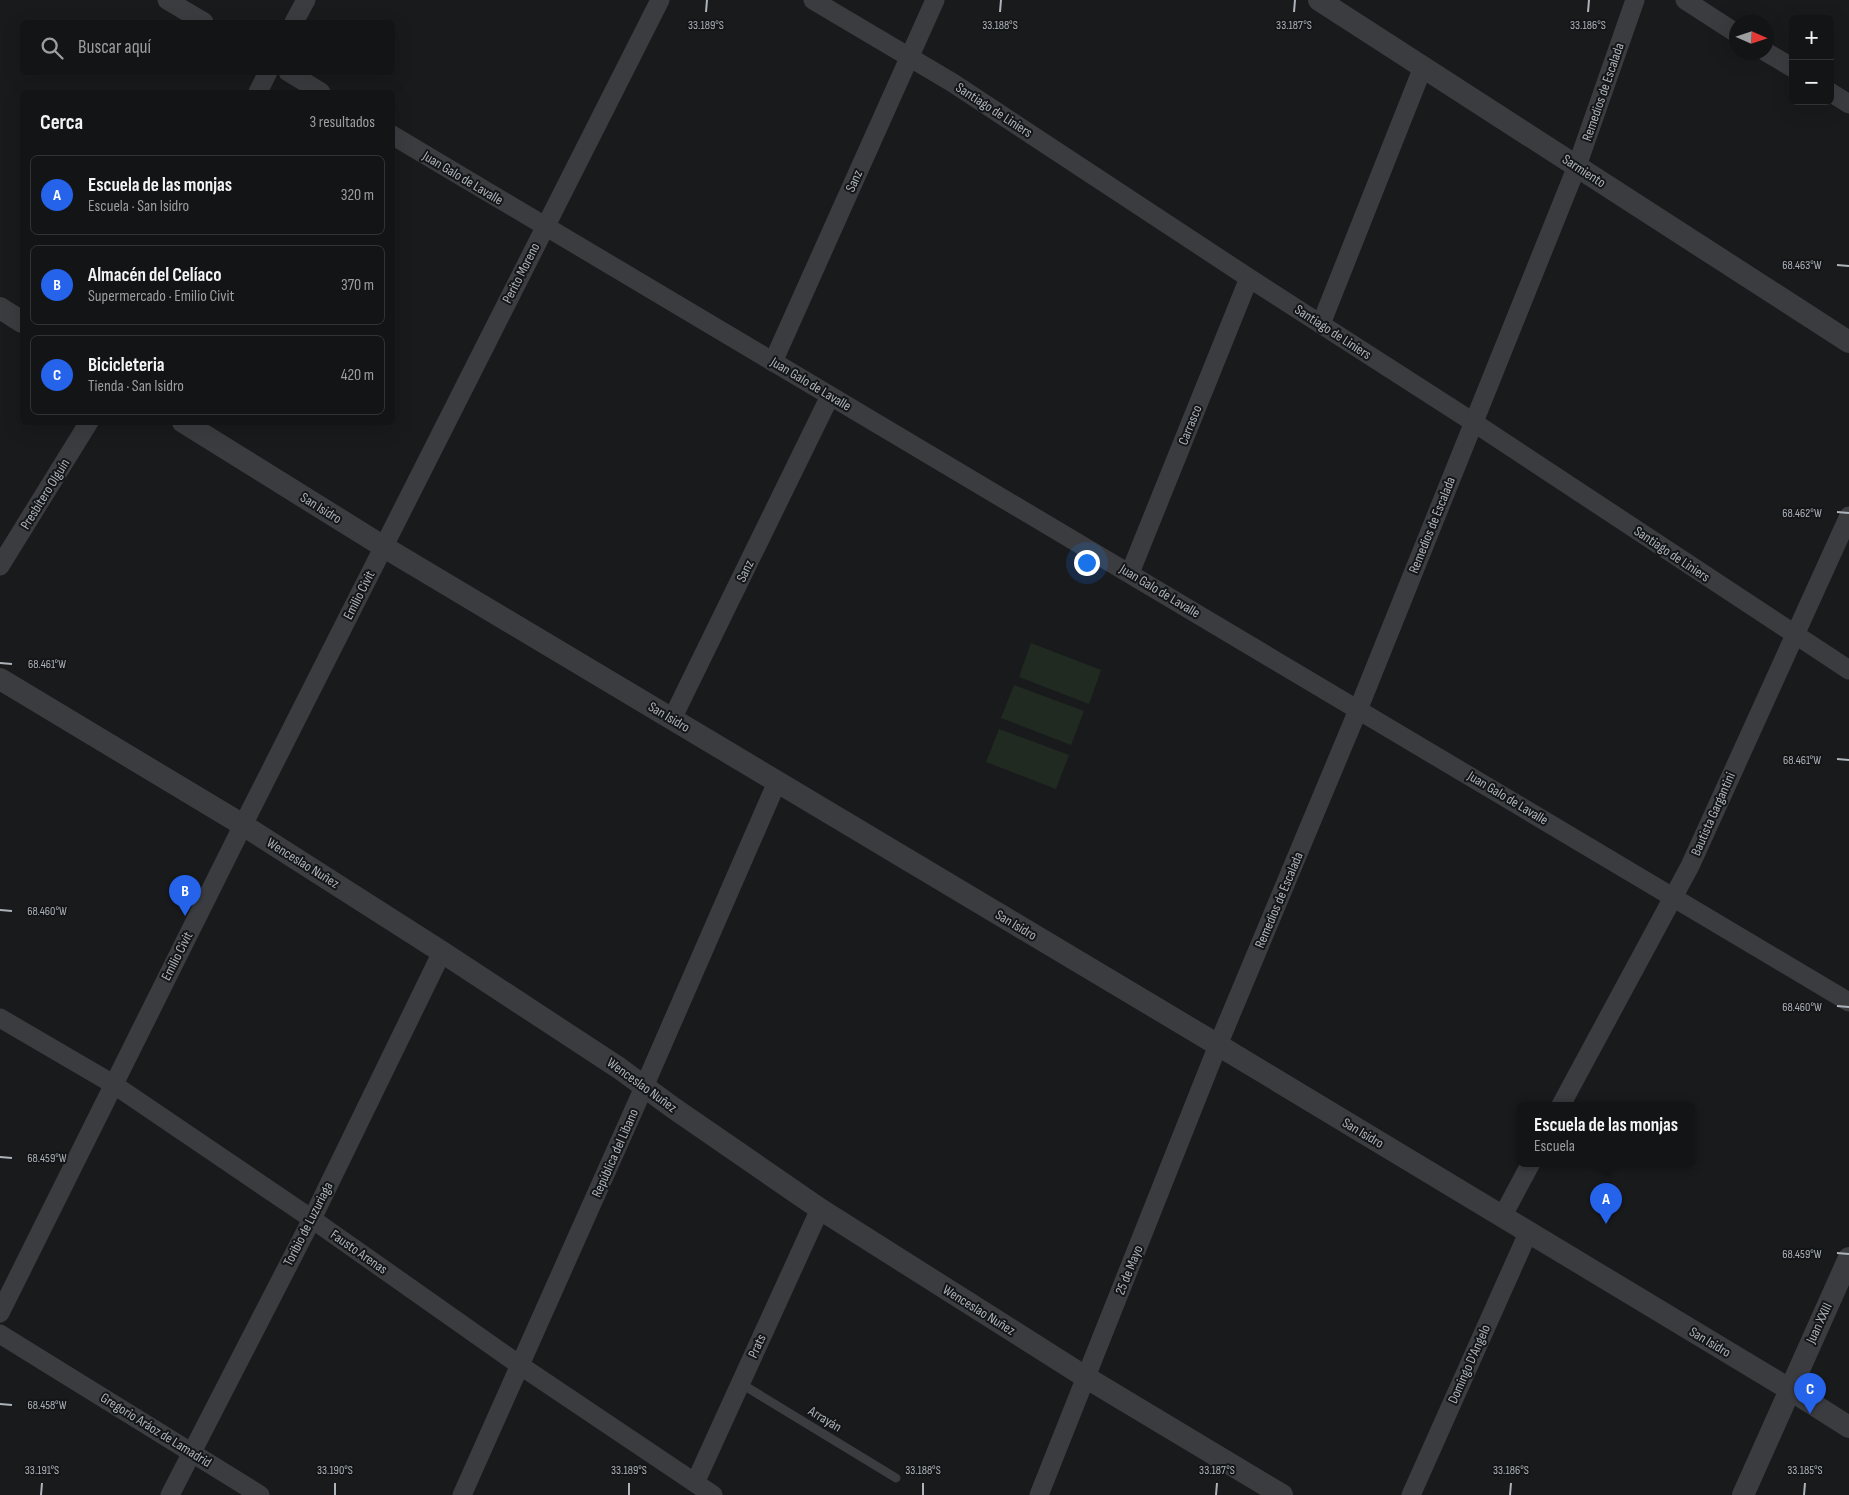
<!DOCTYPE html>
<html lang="es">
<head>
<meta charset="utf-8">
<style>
  :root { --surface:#131415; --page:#202122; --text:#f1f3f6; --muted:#9d9ea0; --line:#323334; --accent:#2563eb }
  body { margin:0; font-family:"Sofia Sans Condensed",sans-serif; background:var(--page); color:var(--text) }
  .controls { position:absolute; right:15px; top:15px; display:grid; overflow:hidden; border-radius:8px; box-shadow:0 5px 20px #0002 }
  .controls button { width:45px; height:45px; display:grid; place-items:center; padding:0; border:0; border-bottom:1px solid var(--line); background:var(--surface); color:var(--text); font:25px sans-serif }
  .compass { position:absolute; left:1729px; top:15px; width:45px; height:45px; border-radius:50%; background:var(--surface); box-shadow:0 5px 20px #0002; rotate:93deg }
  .you { position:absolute; left:1086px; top:562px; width:18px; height:18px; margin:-12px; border:4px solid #fff; border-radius:50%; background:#1a73e8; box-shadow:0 0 0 8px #1a73e833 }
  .badge { display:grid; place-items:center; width:32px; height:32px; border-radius:50%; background:var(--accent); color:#fff; font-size:16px; font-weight:700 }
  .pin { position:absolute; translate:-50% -41px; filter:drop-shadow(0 1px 2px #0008) }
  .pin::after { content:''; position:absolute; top:26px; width:18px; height:15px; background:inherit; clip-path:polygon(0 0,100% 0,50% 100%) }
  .popup { position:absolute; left:1517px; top:1102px; width:178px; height:65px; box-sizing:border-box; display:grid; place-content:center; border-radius:8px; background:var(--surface); filter:drop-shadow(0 1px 4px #0005); font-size:16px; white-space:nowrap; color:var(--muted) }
  .popup b { font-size:19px; color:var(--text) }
  .popup::after { content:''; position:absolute; left:50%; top:100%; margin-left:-10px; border:10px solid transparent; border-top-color:var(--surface) }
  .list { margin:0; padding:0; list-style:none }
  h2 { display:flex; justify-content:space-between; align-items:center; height:65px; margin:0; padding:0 20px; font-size:21px }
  h2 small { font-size:16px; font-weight:400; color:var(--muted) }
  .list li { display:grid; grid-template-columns:32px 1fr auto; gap:15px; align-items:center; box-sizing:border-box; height:80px; margin:0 10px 10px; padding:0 10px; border:1px solid var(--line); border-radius:8px }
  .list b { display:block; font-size:19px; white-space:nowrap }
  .list p { margin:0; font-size:16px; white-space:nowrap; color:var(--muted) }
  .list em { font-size:16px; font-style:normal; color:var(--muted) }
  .icon { flex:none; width:28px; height:28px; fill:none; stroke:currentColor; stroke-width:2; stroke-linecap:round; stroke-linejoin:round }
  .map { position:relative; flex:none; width:1849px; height:1495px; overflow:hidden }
  .search { position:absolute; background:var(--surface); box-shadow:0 5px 20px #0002; left:20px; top:20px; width:375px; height:55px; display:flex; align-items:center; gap:12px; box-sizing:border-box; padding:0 18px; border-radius:8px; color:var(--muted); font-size:19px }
  .panel { position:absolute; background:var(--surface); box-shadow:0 5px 20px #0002; left:20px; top:90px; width:375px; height:335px; border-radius:8px }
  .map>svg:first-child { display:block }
  .green { fill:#212a21 }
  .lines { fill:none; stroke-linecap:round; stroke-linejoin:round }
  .service { stroke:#3b3c40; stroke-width:9 }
  .minor { stroke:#3b3c40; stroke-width:19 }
  .tertiary { stroke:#3b3c40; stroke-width:22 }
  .ticks { fill:none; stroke:#acb3ba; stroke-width:2 }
  .labels { text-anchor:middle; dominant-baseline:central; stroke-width:4; stroke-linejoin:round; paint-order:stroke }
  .street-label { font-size:14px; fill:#acb3ba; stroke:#141517 }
  .ticks-label { font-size:12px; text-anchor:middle; fill:#acb3ba; stroke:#141517; stroke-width:4; stroke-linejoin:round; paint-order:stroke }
</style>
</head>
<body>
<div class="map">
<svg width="1849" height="1495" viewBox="0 0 1849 1495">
  <rect width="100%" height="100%" fill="#191a1c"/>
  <g class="green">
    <path d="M1031,643L1101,670L1089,704L1019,677Z"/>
    <path d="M1014,685L1084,711L1071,745L1001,718Z"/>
    <path d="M999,729L1069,755L1056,789L986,762Z"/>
  </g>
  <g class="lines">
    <path class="service" d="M740,1383L896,1478"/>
    <g class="minor">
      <path d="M167,0L204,22"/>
      <path d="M813,0L953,83L1249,278L1473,422L1849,670"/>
      <path d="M1685,0L1736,33"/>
      <path d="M294,22L306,0"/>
      <path d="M1766,52L1793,68"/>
      <path d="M288,72L321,92"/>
      <path d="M258,92L268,72"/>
      <path d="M1830,92L1849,104"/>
      <path d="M392,135C877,426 1365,711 1849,1002"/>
      <path d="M1321,324L1423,67"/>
      <path d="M773,362L935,0"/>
      <path d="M0,566L89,422"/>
      <path d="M1130,573L1249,278"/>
      <path d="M672,719L830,396"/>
      <path d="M0,1018L113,1084L312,1219L521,1366L713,1495"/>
      <path d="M1561,1105L1690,866L1849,516"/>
      <path d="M1502,1217L1531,1163"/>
      <path d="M0,1313L243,825L660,0"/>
      <path d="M0,1334L260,1495"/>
      <path d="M695,1483L820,1209"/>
      <path d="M170,1495L312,1219L442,952"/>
      <path d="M462,1495L644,1087L777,782"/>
      <path d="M1039,1495L1218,1045L1358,710L1577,166L1635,0"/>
      <path d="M1411,1495L1528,1233"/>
    </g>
    <g class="tertiary">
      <path d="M1319,0L1849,342"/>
      <path d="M0,308L22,322"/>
      <path d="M183,422L384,547L1218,1045L1789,1389L1849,1427"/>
      <path d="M0,679L243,825L442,952L619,1068L672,1107L820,1209L1087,1378L1282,1495"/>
      <path d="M1743,1495L1849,1258"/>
    </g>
  </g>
  <path class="ticks" d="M706,12L707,0M1000,12L1001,0M1294,12L1295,0M1588,12L1589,0M1837,265L1849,266M1837,512L1849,513M0,663L12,664M1837,759L1849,760M0,910L12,911M1837,1006L1849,1007M0,1157L12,1158M1837,1253L1849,1254M0,1404L12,1405M41,1495L42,1483M335,1495V1483M629,1495V1483M923,1495V1483M1216,1495L1217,1483M1510,1495L1511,1483M1804,1495L1805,1483"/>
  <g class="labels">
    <g class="street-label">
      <text transform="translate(1603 92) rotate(-71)">Remedios de Escalada</text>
      <text transform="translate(994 110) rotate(33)">Santiago de Liniers</text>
      <text transform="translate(1584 171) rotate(33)">Sarmiento</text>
      <text transform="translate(463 178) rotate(31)">Juan Galo de Lavalle</text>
      <text transform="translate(854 181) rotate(-66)">Sanz</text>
      <text transform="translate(521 273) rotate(-63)">Perito Moreno</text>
      <text transform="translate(1333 332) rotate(33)">Santiago de Liniers</text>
      <text transform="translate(811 384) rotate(31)">Juan Galo de Lavalle</text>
      <text transform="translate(1190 425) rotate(-68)">Carrasco</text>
      <text transform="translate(45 494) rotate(-58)">Presbítero Olguín</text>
      <text transform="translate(321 508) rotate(32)">San Isidro</text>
      <text transform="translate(1432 525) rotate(-68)">Remedios de Escalada</text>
      <text transform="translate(1672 554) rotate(34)">Santiago de Liniers</text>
      <text transform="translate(745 571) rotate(-64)">Sanz</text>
      <text transform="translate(1160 591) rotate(31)">Juan Galo de Lavalle</text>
      <text transform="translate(359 595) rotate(-63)">Emilio Civit</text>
      <text transform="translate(669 717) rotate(31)">San Isidro</text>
      <text transform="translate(1508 798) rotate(31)">Juan Galo de Lavalle</text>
      <text transform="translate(1713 814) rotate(-66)">Bautista Gargantini</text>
      <text transform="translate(303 863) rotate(32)">Wenceslao Nuñez</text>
      <text transform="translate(1279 900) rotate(-67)">Remedios de Escalada</text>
      <text transform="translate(1016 925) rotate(31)">San Isidro</text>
      <text transform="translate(177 956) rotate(-63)">Emilio Civit</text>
      <text transform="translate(642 1085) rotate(36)">Wenceslao Nuñez</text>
      <text transform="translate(1363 1133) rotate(31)">San Isidro</text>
      <text transform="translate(615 1153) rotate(-66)">República del Libano</text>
      <text transform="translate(308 1224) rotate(-63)">Toribio de Luzuriaga</text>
      <text transform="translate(359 1252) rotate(35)">Fausto Arenas</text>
      <text transform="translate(1129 1270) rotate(-68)">25 de Mayo</text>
      <text transform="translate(979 1310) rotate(32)">Wenceslao Nuñez</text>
      <text transform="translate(1819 1323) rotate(-65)">Juan XXIII</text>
      <text transform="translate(1710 1342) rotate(31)">San Isidro</text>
      <text transform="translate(757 1346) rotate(-65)">Prats</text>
      <text transform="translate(1469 1364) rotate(-66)">Domingo D'Angelo</text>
      <text transform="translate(825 1419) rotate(31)">Arrayán</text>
      <text transform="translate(156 1430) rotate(32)">Gregorio Aráoz de Lamadrid</text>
    </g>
  </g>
  <g class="ticks-label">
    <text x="706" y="29">33.189°S</text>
    <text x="1000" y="29">33.188°S</text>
    <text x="1294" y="29">33.187°S</text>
    <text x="1588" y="29">33.186°S</text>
    <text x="1802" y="269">68.463°W</text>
    <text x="1802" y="517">68.462°W</text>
    <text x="47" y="668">68.461°W</text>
    <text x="1802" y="764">68.461°W</text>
    <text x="47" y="915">68.460°W</text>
    <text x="1802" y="1011">68.460°W</text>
    <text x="47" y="1162">68.459°W</text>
    <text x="1802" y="1258">68.459°W</text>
    <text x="47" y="1409">68.458°W</text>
    <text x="42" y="1474">33.191°S</text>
    <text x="335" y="1474">33.190°S</text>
    <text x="629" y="1474">33.189°S</text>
    <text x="923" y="1474">33.188°S</text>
    <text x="1217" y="1474">33.187°S</text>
    <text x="1511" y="1474">33.186°S</text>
    <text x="1805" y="1474">33.185°S</text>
  </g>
</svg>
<div class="controls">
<button>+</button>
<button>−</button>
</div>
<svg class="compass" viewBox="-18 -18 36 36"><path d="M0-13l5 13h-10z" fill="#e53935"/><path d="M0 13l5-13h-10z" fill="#9d9ea0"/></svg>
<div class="you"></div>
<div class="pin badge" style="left:1606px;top:1224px">A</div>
<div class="popup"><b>Escuela de las monjas</b>Escuela</div>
<div class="pin badge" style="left:185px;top:916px">B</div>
<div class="pin badge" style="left:1810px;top:1414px">C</div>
<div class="search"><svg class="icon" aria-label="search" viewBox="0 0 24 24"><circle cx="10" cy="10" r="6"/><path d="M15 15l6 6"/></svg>Buscar aquí</div>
<section class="panel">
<h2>Cerca<small>3 resultados</small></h2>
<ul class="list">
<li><span class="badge">A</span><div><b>Escuela de las monjas</b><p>Escuela · San Isidro</p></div><em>320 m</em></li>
<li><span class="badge">B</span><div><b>Almacén del Celíaco</b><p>Supermercado · Emilio Civit</p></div><em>370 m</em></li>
<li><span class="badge">C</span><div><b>Bicicleteria</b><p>Tienda · San Isidro</p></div><em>420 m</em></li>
</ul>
</section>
</div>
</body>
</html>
